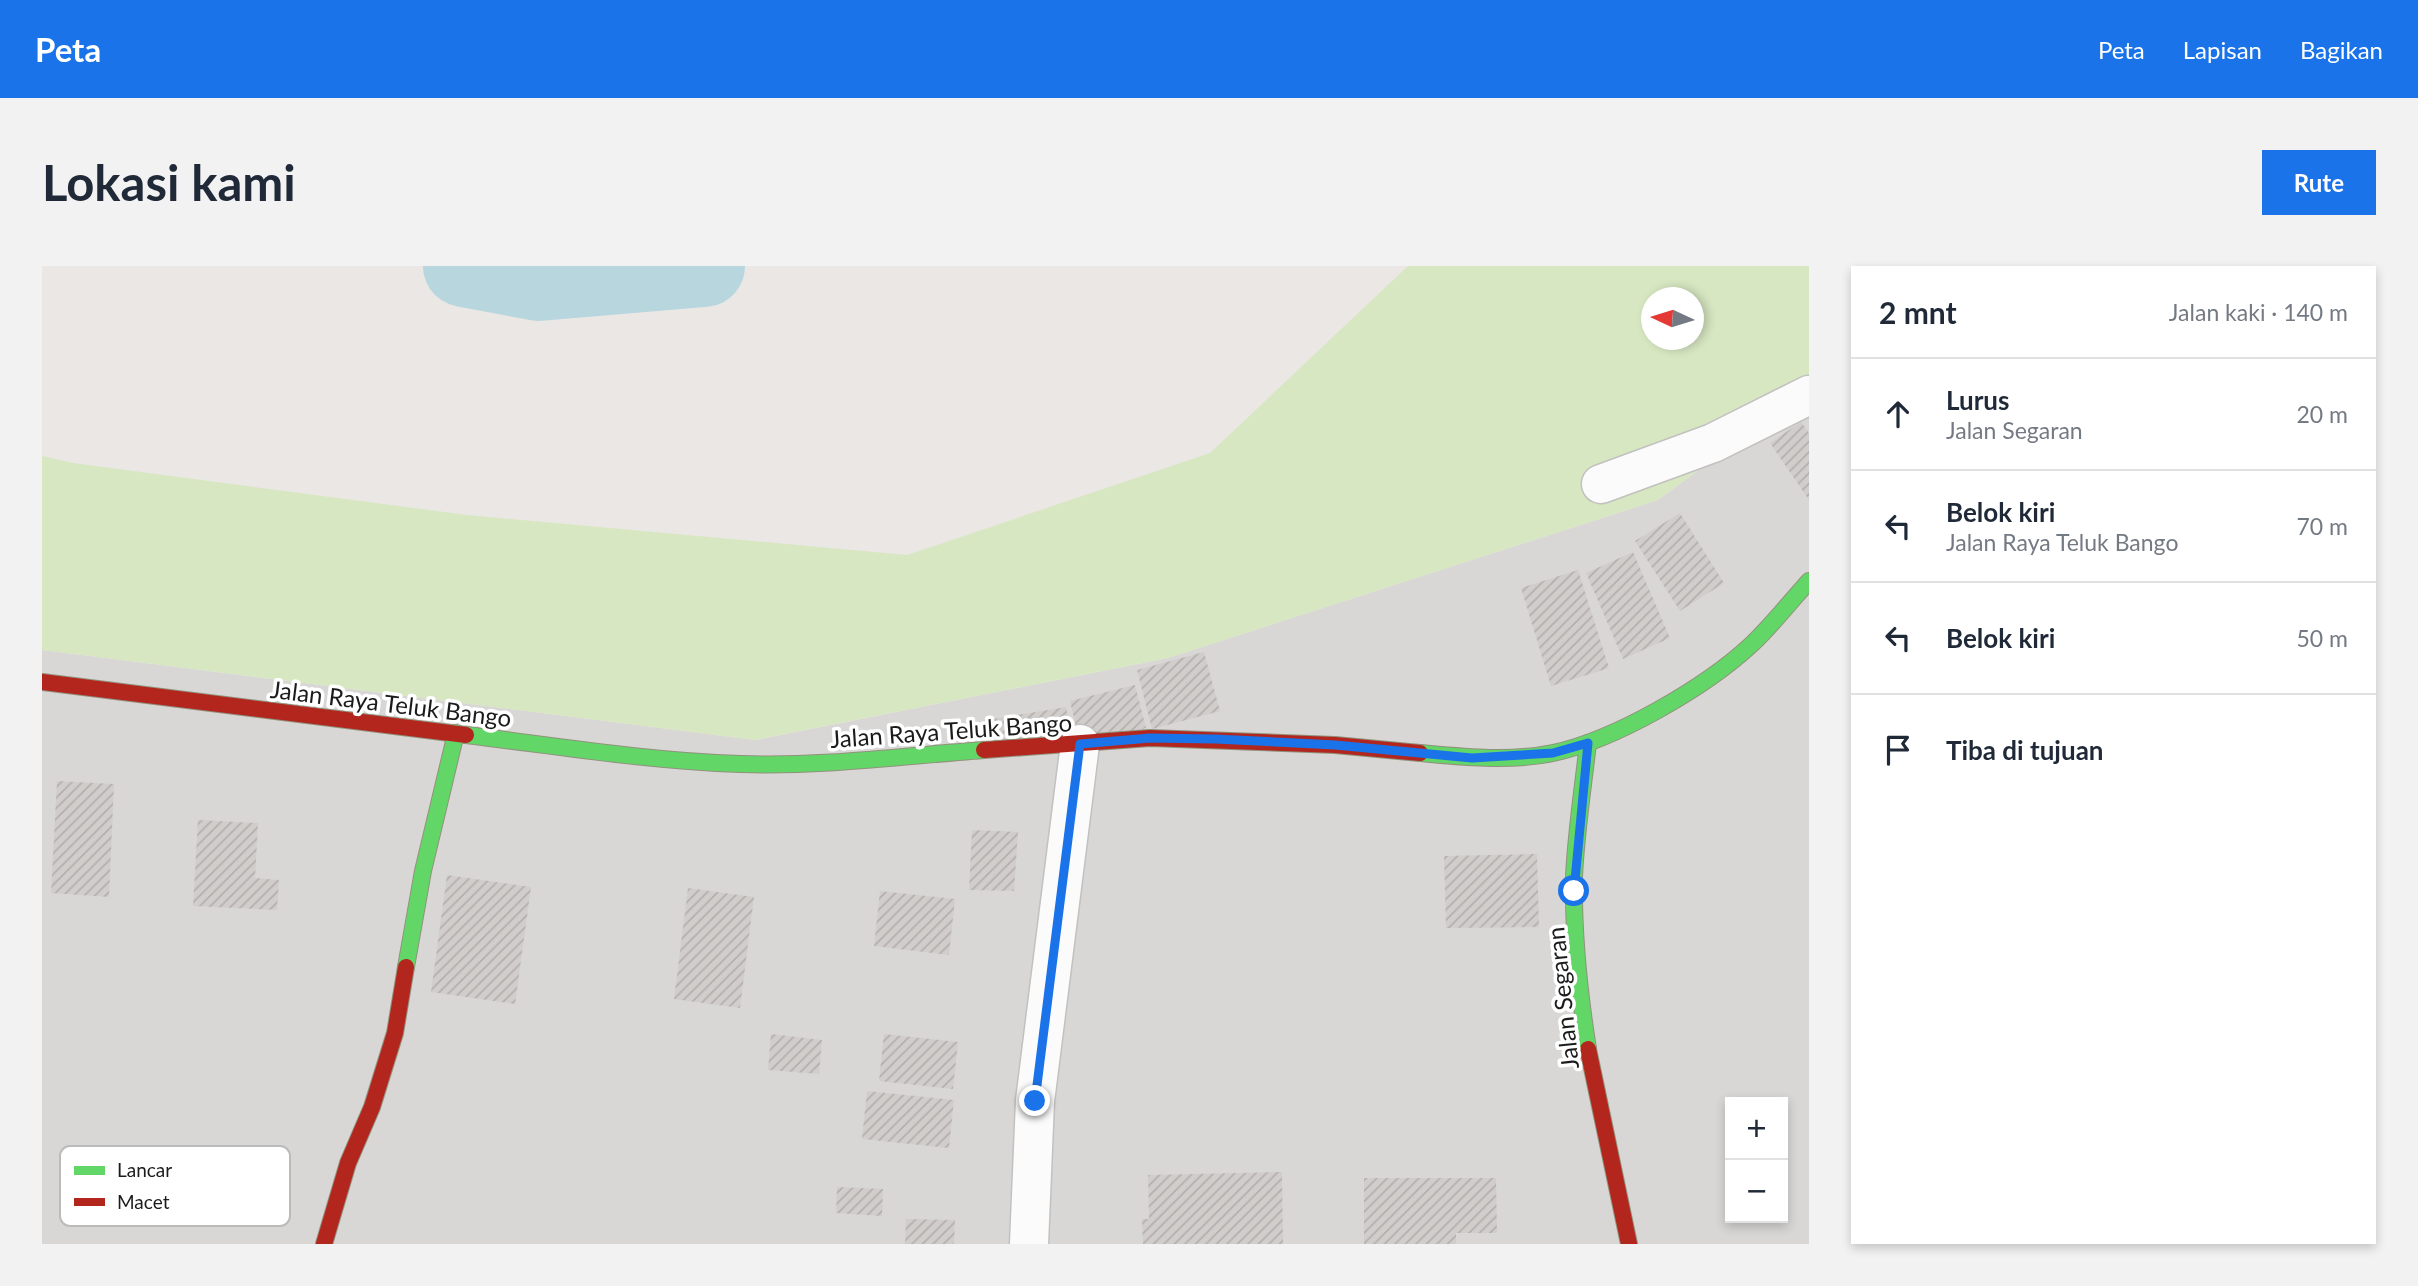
<!DOCTYPE html>
<html lang="id">
<head>
<meta charset="utf-8">
<style>
  :root { --surface:#fff; --page:#f2f2f3; --text:#1f2937; --muted:#747a83; --line:#e0e1e3; --accent:#1a73e8 }
  body { margin:0; font-family:Lato,sans-serif; background:var(--page); color:var(--text) }
  .controls { position:absolute; right:21px; bottom:21px; display:grid; overflow:hidden; border-radius:0px; box-shadow:0 4px 10px #0003 }
  .controls button { width:63px; height:63px; display:grid; place-items:center; padding:0; border:0; border-bottom:2px solid var(--line); background:var(--surface); color:var(--text); font:35px sans-serif }
  .compass { position:absolute; left:1599px; top:21px; width:63px; height:63px; border-radius:50%; background:var(--surface); box-shadow:0 4px 10px #0003; rotate:274deg }
  .stop { position:absolute; width:21px; height:21px; margin:-16px; border:5px solid #1a73e8; border-radius:50%; background:#fff }
  .stop.end { background:#1a73e8; border-color:#fff; box-shadow:0 2px 7px #0008 }
  .list { margin:0; padding:0; list-style:none }
  h2 { display:flex; justify-content:space-between; align-items:center; height:91px; margin:0; padding:0 28px; font-size:30px }
  h2 small { font-size:23px; font-weight:400; color:var(--muted) }
  .list li { display:grid; grid-template-columns:46px 1fr auto; gap:21px; align-items:center; box-sizing:border-box; height:112px; padding:0 28px; border-top:2px solid var(--line) }
  .list b { display:block; font-size:26px; white-space:nowrap }
  .list p { margin:0; font-size:23px; white-space:nowrap; color:var(--muted) }
  .list em { font-size:23px; font-style:normal; color:var(--muted) }
  .icon { flex:none; width:38px; height:38px; fill:none; stroke:currentColor; stroke-width:2; stroke-linecap:round; stroke-linejoin:round }
  .map { position:relative; flex:none; width:1767px; height:978px; overflow:hidden; border-radius:0px }
  header { display:flex; align-items:center; gap:42px; box-sizing:border-box; height:98px; padding:0 35px; background:var(--accent); color:#fff }
  header strong { font-size:33px }
  nav { display:flex; gap:38px; margin-inline-start:auto; font-size:24px }
  .intro { display:flex; align-items:center; justify-content:space-between; box-sizing:border-box; height:168px; padding:0 42px }
  h1 { margin:0; font-size:49px }
  .button { padding:18px 32px; border-radius:0px; background:var(--accent); color:#fff; font-size:24px; font-weight:700 }
  main { display:flex; gap:42px; padding:0 42px }
  aside { flex:1; background:var(--surface); border-radius:0px; box-shadow:0 4px 10px #0003 }
  .map>svg:first-child { display:block }
  .residential { fill:#d9d7d5; fill-rule:evenodd }
  .grass { fill:#d7e7c2; fill-rule:evenodd }
  .lines { fill:none; stroke-linecap:round; stroke-linejoin:round }
  .river { stroke:#b7d6dd; stroke-width:82 }
  .building { fill:url(#building-hatch) }
  .street-casing { stroke:#c2c1c0; stroke-width:41 }
  .fast-casing { stroke:#91927d; stroke-width:18 }
  .jam-casing { stroke:#91927d; stroke-width:18 }
  .street { stroke:#fcfbfb; stroke-width:38 }
  .fast { stroke:#63d668; stroke-width:16 }
  .jam { stroke:#b3261e; stroke-width:16 }
  .route { stroke:#1a73e8; stroke-width:9 }
  .labels { text-anchor:middle; dominant-baseline:central; stroke-width:7; stroke-linejoin:round; paint-order:stroke }
  .street-label { font-size:24px; fill:#1b1b1b; stroke:#fff }
  .key { fill:#fff; stroke:#bbb; stroke-width:2 }
  .key-label { font-size:19px; fill:#1b1b1b }
</style>
</head>
<body>
<header>
<strong>Peta</strong>
<nav><a>Peta</a><a>Lapisan</a><a>Bagikan</a></nav>
</header>
<div class="intro"><h1>Lokasi kami</h1><a class="button">Rute</a></div>
<main>
<div class="map">
<svg width="1767" height="978" viewBox="0 0 1767 978">
  <defs>
    <pattern id="building-hatch" width="6" height="6" patternUnits="userSpaceOnUse" patternTransform="scale(1.75)"><rect width="6" height="6" fill="#d0cdcb"/><path d="M-1 1l2-2M0 6l6-6M5 7l2-2" fill="none" stroke="#b2afae"/></pattern>
  </defs>
  <rect width="100%" height="100%" fill="#eae7e4"/>
  <path class="residential" d="M1767,122V978H0V384L714,474L1126,392L1616,234ZM1688,836H1741V952H1688Z"/>
  <path class="grass" d="M1366,0H1767V122L1616,234L1126,392L713,474L0,384V190L31,197L425,249L865,289L1168,187ZM1610,32H1652V74H1610Z"/>
  <g class="lines">
    <path class="river" d="M422,0L497,14L662,0"/>
  </g>
  <g class="building">
    <path d="M1759,156L1767,167V234L1728,177Z"/>
    <path d="M1638,247L1682,317L1638,345L1593,275Z"/>
    <path d="M1591,286L1628,372L1581,393L1544,307Z"/>
    <path d="M1536,304L1567,402L1509,420L1479,322Z"/>
    <path d="M1162,386L1178,445L1110,463L1095,404Z"/>
    <path d="M1093,419L1104,462L1038,478L1028,435Z"/>
    <path d="M1024,441L1031,479L958,491L952,453Z"/>
    <path d="M15,515L72,518L67,631L9,627Z"/>
    <path d="M156,554L216,557L213,612L237,614L235,644L151,640Z"/>
    <path d="M930,564L976,566L972,625L927,624Z"/>
    <path d="M1495,588L1497,661L1404,662L1402,590Z"/>
    <path d="M405,609L489,621L473,738L389,726Z"/>
    <path d="M646,622L712,631L698,742L632,733Z"/>
    <path d="M838,625L913,633L907,689L832,680Z"/>
    <path d="M729,768L780,774L777,808L726,804Z"/>
    <path d="M842,768L916,776L911,823L837,815Z"/>
    <path d="M825,825L912,834L907,882L820,873Z"/>
    <path d="M1240,906L1241,978H1101L1100,953H1107L1106,909Z"/>
    <path d="M1322,912H1454L1455,967H1414V978H1322Z"/>
    <path d="M795,921L841,923L840,950L794,947Z"/>
    <path d="M864,953L913,954L912,978H863Z"/>
  </g>
  <g class="lines">
    <g class="street-casing">
      <g id="street">
        <path d="M1559,218L1671,177L1767,129"/>
        <path d="M987,978L993,835L1038,478"/>
      </g>
    </g>
    <g class="fast-casing">
      <g id="fast">
        <path d="M424,469C515,480 607,495 698,498C779,501 861,490 942,484"/>
        <path d="M1546,477C1541,522 1534,566 1532,611C1531,669 1537,726 1546,783"/>
        <path d="M1378,487C1422,491 1467,496 1511,487C1573,474 1664,421 1710,378C1730,359 1748,336 1767,315"/>
        <path d="M364,701L381,605L414,467"/>
      </g>
    </g>
    <g class="jam-casing">
      <g id="jam">
        <path d="M0,416L424,469"/>
        <path d="M942,484L1108,472L1293,479L1378,487"/>
        <path d="M1546,783L1587,978"/>
        <path d="M282,978L306,897L330,841L353,767L364,701"/>
      </g>
    </g>
    <use href="#street" class="street"/>
    <use href="#fast" class="fast"/>
    <use href="#jam" class="jam"/>
  </g>
  <g class="lines">
    <path class="route" d="M993,835L1038,478L1108,472L1173,473L1293,479L1430,492L1511,487L1546,477L1532,625"/>
  </g>
  <g class="labels">
    <g class="street-label">
      <text transform="translate(349 437) rotate(7)">Jalan Raya Teluk Bango</text>
      <text transform="translate(909 464) rotate(-4)">Jalan Raya Teluk Bango</text>
      <text transform="translate(1520 732) rotate(-96)">Jalan Segaran</text>
    </g>
  </g>
  <rect x="18" y="880" width="230" height="80" rx="10" class="key"/>
  <rect x="32" y="900" width="31" height="9" fill="#63d668"/>
  <rect x="32" y="932" width="31" height="8" fill="#b3261e"/>
  <g class="key-label">
    <text x="75" y="911">Lancar</text>
    <text x="75" y="943">Macet</text>
  </g>
</svg>
<div class="controls">
<button>+</button>
<button>−</button>
</div>
<svg class="compass" viewBox="-18 -18 36 36"><path d="M0-13l5 13h-10z" fill="#e53935"/><path d="M0 13l5-13h-10z" fill="#747a83"/></svg>
<div class="stop" style="left:1532px;top:625px"></div>
<div class="stop end" style="left:993px;top:835px"></div>
</div>
<aside>
<h2>2 mnt<small>Jalan kaki · 140 m</small></h2>
<ul class="list">
<li><svg class="icon" aria-label="ahead" viewBox="0 0 24 24"><path d="M12 20V5M6 11l6-6 6 6"/></svg><div><b>Lurus</b><p>Jalan Segaran</p></div><em>20 m</em></li>
<li><svg class="icon" aria-label="left" viewBox="0 0 24 24"><path d="M17 20v-9H6M10 6l-5 5 5 5"/></svg><div><b>Belok kiri</b><p>Jalan Raya Teluk Bango</p></div><em>70 m</em></li>
<li><svg class="icon" aria-label="left" viewBox="0 0 24 24"><path d="M17 20v-9H6M10 6l-5 5 5 5"/></svg><div><b>Belok kiri</b></div><em>50 m</em></li>
<li><svg class="icon" aria-label="arrive" viewBox="0 0 24 24"><path d="M6 21V4h12l-3 4 3 4H6"/></svg><div><b>Tiba di tujuan</b></div></li>
</ul>
</aside>
</main>
</body>
</html>
